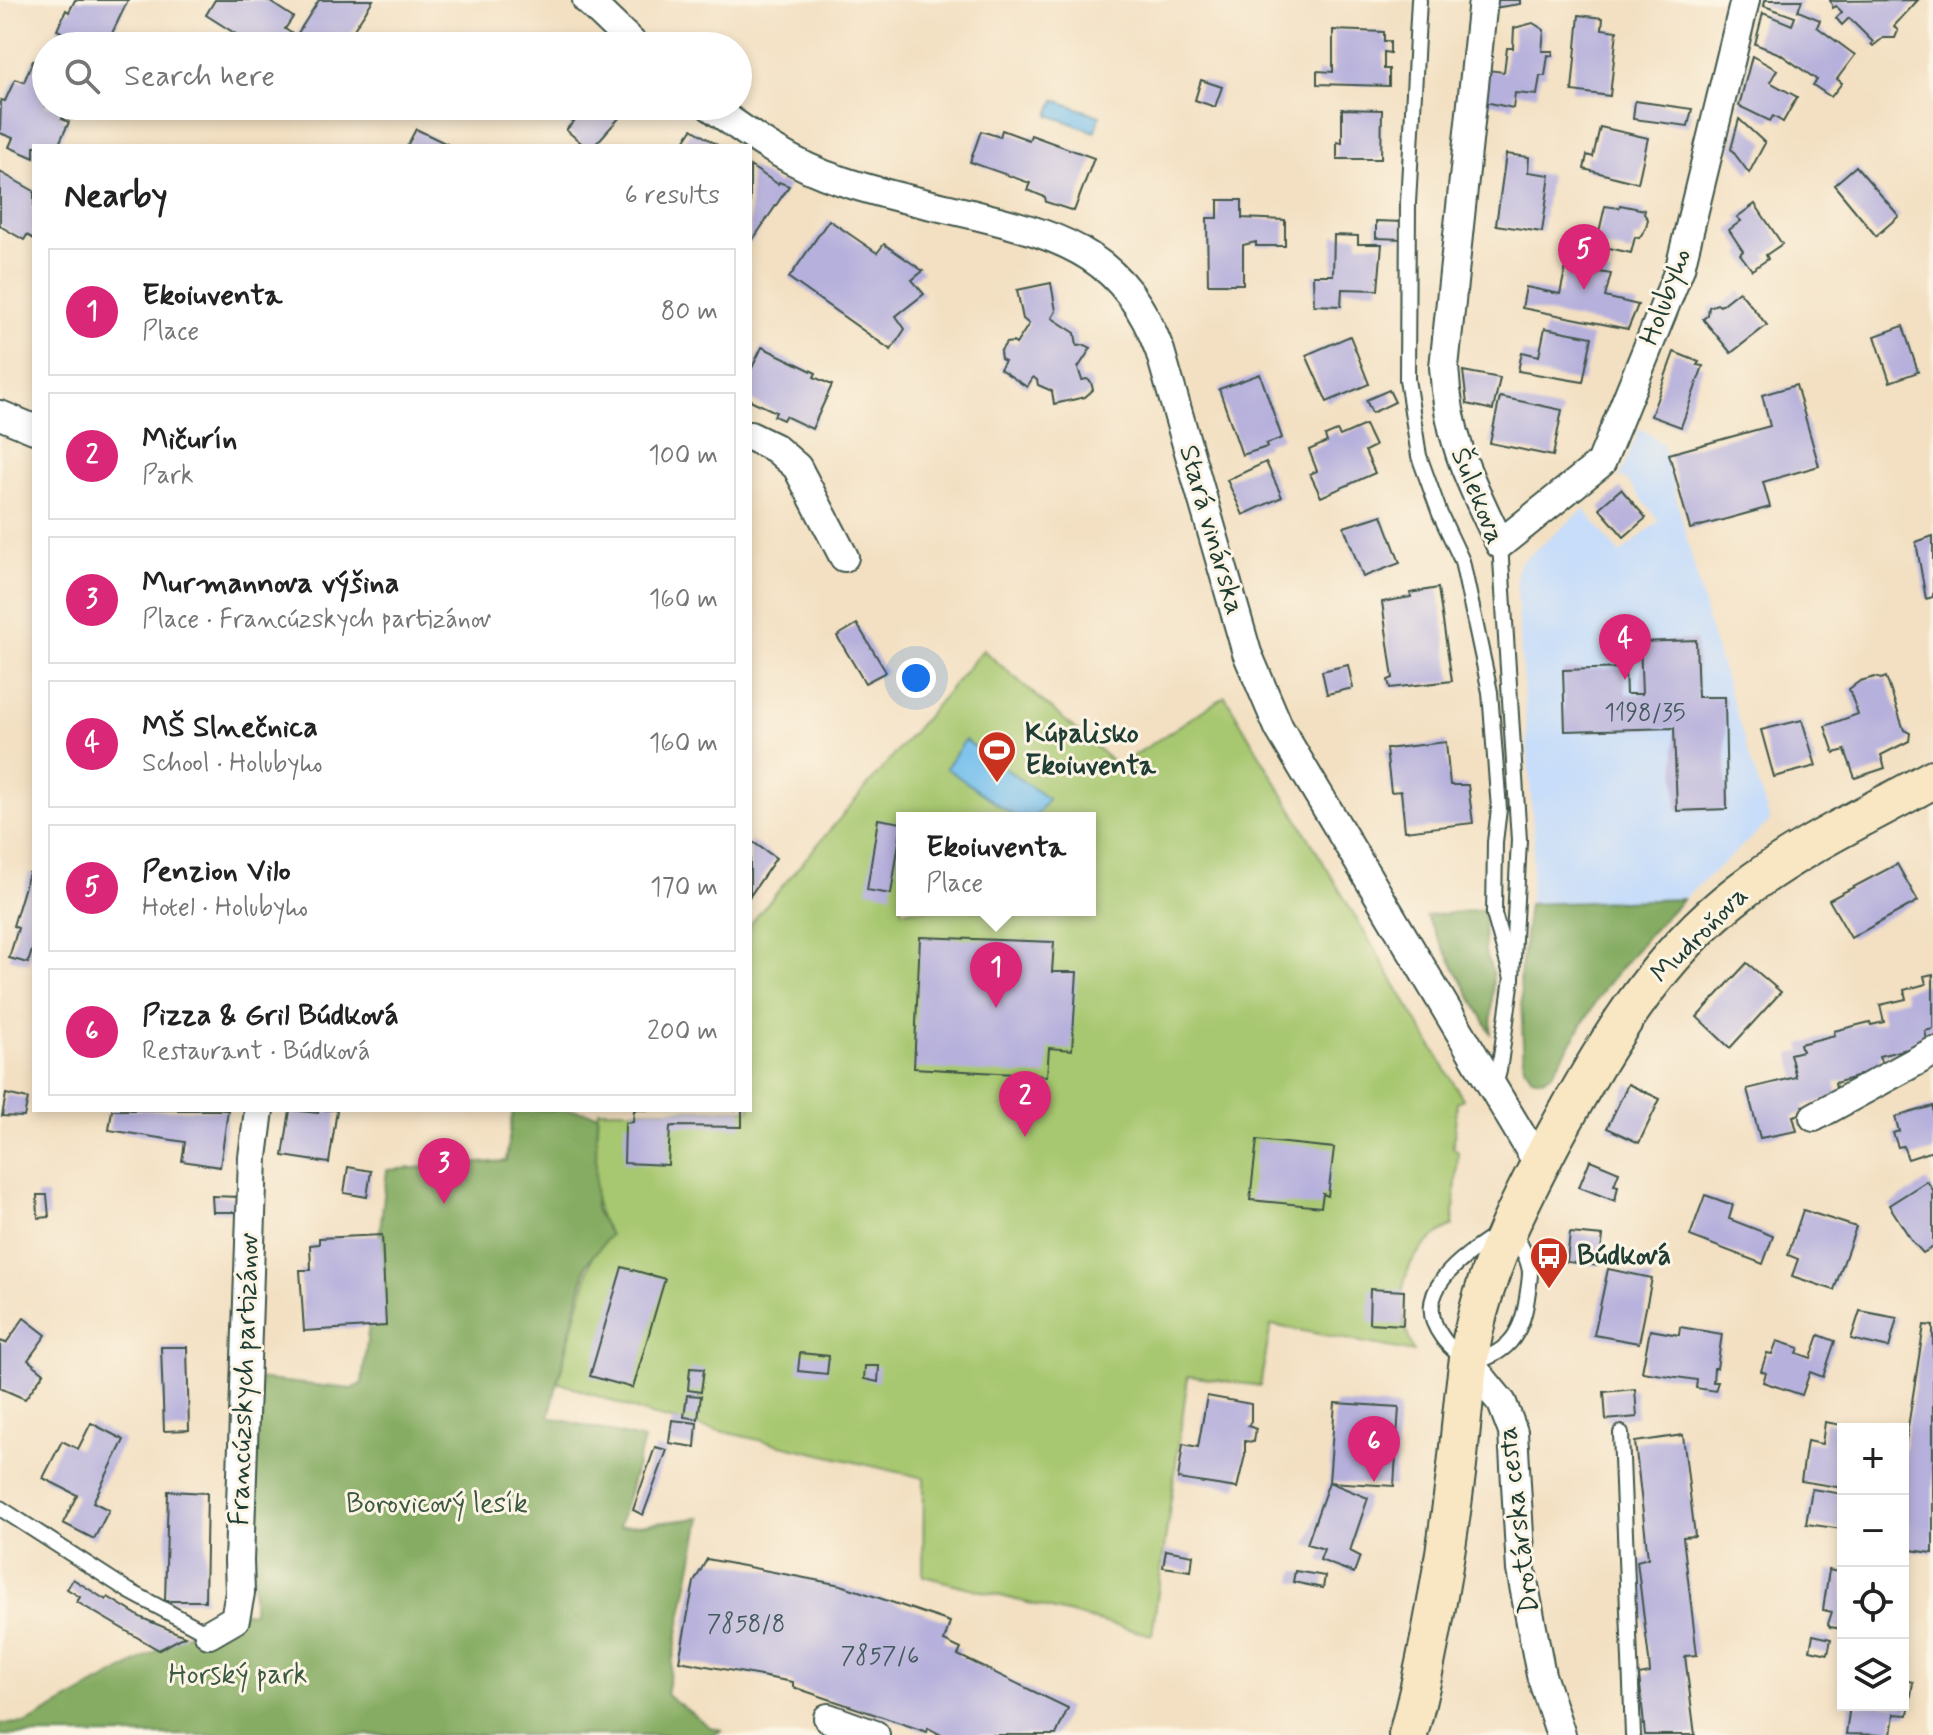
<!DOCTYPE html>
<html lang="en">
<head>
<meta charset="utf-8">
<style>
  :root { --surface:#fff; --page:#f2f2f2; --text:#222; --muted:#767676; --line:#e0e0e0; --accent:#db2777 }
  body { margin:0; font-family:Mynerve,sans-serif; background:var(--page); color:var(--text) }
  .controls { position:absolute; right:24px; bottom:24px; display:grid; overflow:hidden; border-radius:0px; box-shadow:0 4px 12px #0003 }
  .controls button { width:72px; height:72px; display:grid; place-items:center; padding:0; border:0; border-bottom:2px solid var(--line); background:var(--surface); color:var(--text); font:40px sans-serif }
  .you { position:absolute; left:916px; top:678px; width:28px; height:28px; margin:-20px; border:6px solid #fff; border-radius:50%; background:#1a73e8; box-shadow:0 0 0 12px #1a73e833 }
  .badge { display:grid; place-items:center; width:52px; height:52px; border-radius:50%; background:var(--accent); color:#fff; font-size:26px; font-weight:700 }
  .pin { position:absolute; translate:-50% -66px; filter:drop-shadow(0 2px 4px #0008) }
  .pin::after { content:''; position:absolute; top:42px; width:28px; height:24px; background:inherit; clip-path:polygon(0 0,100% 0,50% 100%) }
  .popup { position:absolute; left:896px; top:812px; width:200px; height:104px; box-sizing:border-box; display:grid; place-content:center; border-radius:0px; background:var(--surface); filter:drop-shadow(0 2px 6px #0005); font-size:26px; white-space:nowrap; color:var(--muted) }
  .popup b { font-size:30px; color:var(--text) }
  .popup::after { content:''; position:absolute; left:50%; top:100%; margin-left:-16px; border:16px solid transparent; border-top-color:var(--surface) }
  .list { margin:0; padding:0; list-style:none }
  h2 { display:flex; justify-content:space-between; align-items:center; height:104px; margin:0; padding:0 32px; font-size:34px }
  h2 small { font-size:26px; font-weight:400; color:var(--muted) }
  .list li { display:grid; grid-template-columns:52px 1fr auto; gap:24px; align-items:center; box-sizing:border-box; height:128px; margin:0 16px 16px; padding:0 16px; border:2px solid var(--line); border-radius:0px }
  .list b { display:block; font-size:30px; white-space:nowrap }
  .list p { margin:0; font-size:26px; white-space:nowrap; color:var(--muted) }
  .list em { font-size:26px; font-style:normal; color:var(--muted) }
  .icon { flex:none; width:44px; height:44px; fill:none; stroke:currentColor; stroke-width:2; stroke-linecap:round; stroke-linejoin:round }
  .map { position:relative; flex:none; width:1933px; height:1735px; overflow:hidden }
  .search { position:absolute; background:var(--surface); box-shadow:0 4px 12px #0003; left:32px; top:32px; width:720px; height:88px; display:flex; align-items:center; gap:20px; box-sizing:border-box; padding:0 28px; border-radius:44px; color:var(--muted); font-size:30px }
  .panel { position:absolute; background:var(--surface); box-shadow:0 4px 12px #0003; left:32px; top:144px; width:720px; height:968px; border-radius:0px }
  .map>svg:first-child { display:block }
  .built { fill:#c7ddf9 }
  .green { fill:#a7c76f; stroke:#638252; stroke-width:2; fill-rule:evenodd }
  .forest { fill:#85ac62; stroke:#52744b; stroke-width:2 }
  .water { fill:#75bfed; stroke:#4a7e90; stroke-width:2 }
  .building { fill:#b6b0dc }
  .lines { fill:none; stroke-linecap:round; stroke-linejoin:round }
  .lane-casing { stroke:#3f5549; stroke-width:18 }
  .street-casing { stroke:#3f5549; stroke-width:32 }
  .secondary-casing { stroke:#3f5549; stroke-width:42 }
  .lane { stroke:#fff; stroke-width:14 }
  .street { stroke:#fff; stroke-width:28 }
  .secondary { stroke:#f9e7c3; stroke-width:38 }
  .labels { text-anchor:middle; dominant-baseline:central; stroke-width:6; stroke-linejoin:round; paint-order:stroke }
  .number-label { font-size:24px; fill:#455a5e }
  .street-label { font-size:28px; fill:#1f3d34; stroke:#fcf5e5 }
  .poi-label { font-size:28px; font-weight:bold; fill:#1f3d34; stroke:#fcf5e5; text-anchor:start }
  .park-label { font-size:28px; fill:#3a5940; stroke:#fcf5e5 }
</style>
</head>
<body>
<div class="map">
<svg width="1933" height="1735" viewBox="0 0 1933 1735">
  <rect width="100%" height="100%" fill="#fcf5e5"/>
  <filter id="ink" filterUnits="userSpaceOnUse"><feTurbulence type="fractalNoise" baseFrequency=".0125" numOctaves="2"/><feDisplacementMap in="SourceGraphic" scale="16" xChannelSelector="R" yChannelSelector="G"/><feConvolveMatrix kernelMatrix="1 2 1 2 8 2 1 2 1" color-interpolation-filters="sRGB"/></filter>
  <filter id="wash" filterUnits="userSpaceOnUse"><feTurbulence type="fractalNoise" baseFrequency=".006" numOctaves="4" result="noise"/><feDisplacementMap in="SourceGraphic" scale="32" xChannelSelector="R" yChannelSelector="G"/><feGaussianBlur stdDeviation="1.8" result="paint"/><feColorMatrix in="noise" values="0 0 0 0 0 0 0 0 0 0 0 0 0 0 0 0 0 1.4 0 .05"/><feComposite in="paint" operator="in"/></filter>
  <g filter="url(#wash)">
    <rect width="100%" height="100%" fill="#f3e0c2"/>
    <path class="built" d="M1640,428L1663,444L1711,633L1770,821L1683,899L1529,904L1534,842L1516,579L1519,564L1584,509L1620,554L1659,521L1624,477L1619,479Z"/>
    <path class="green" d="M983,650L1118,766L1225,696L1463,1099L1457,1103L1453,1148L1458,1152L1453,1226C1399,1252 1392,1300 1414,1352L1271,1325L1260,1386L1188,1376L1152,1635L923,1576L924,1478L651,1415L558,1382L601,1224L593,1187L598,1110H750V924ZM902,818H1090V910H902Z"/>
    <g class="forest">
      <path d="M1683,899L1650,933L1605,987L1552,1074L1542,1079L1532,1077L1524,1066L1520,976L1529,904Z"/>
      <path d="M1484,909L1485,952L1493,973L1491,1033L1426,916Z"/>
      <path d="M513,1110H574L597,1114L595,1209L610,1235L587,1263L549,1417L644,1440L619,1527L701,1518L666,1694L710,1727L722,1730L714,1735H0V1724L27,1723L225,1613L253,1612L257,1379L352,1389L362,1383L387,1170L506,1161Z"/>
    </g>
    <g class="water">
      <path d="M1055,100L1100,116L1095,132L1049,115Z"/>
      <path d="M965,740L1048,799L1035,818H1017L946,768Z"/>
    </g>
    <g id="blocks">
      <g class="building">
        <path d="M75,0H128L106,46H91L57,30L66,10L69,12Z"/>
        <path d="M215,0H267L293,17L285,29L296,36L319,0H373L343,46H255L206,15Z"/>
        <path d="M1493,0H1520V4L1493,8Z"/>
        <path d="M1765,0H1802L1798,11L1820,20L1817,27L1855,55L1837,79L1842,83L1831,97L1813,85L1817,80L1780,54L1755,44L1763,13L1792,25L1795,17L1764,6Z"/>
        <path d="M1830,0L1835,1L1918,0L1894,26L1898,31L1895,38H1883L1873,46L1871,44L1873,42L1849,18L1842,25L1836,18L1842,12L1836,6L1833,8Z"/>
        <path d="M1579,15L1603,18L1602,29L1617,31L1610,96L1572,91Z"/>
        <path d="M1533,23L1544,30L1542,51H1553L1552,56L1548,55L1545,76H1540L1537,95L1515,93L1513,108L1485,102L1487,70L1504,72L1507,48H1513L1514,28Z"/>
        <path d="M1333,30L1384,32V41H1390V53L1384,52V69H1389V86L1317,84V71L1333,72Z"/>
        <path d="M1752,56L1777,70L1770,82L1797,97L1783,122L1773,116L1770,121L1739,106Z"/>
        <path d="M33,60L46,66V106H68L62,119L69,122L58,146H34V158L9,147L13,138L0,133L1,100L5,101L15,79L24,82Z"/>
        <path d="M1201,80L1222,87L1215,107L1195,100Z"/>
        <path d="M1635,101L1692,109L1688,126L1633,119Z"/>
        <path d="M562,106H630L594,146H585L566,130L576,119Z"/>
        <path d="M1342,109L1382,110L1381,159H1337V142L1342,143Z"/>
        <path d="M1739,119L1765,143L1749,173L1731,149Z"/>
        <path d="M1600,127L1648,138L1638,183L1584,169L1587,155L1593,157Z"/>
        <path d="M416,129L451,146H407Z"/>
        <path d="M692,129L719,146H681Z"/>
        <path d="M1002,130L1029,140L1031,135L1094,158L1074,211L1046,202L1045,197L1027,190L1030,183L970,162L981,131L1000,137Z"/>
        <path d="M1506,154L1529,157L1528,172L1550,175L1542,232L1496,225Z"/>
        <path d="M750,166L778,184L779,182L789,186L750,244Z"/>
        <path d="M1856,166L1899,216L1876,236L1834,185Z"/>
        <path d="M0,172L34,191V239L27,235L24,240L0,226Z"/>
        <path d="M1218,200H1242V218L1285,220V246H1256V242L1243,245V284H1208L1207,218H1218Z"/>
        <path d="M1755,204L1782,244L1766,255L1768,259L1752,270L1740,254L1743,251L1729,230L1741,221L1737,217Z"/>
        <path d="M1620,205L1645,210L1644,214L1648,219L1646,228L1639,238L1635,237L1631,253L1596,245L1605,206L1619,208Z"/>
        <path d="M829,220L877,253L884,244L923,271L912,280L924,294L896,316L905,329L891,350L789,278Z"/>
        <path d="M1376,221L1403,222L1402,239L1376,238Z"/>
        <path d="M1334,235L1358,236V244H1382L1378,290L1342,289L1341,306L1314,305L1313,275H1333Z"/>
        <path d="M1568,257L1590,261L1588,270L1611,274L1605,297L1638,305L1628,329L1522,308L1526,287L1560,294Z"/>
        <path d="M1051,283L1056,311L1052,318L1075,333L1077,346L1085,345L1091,348L1078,368L1082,380L1087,379L1091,382L1093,390L1085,397L1054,404L1052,391L1038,385L1037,380L1033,377L1027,387L1000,369L1005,361L1001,359L1000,352L1006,343L1013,342L1016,344L1029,324L1023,319L1017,290Z"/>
        <path d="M1739,291L1767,325L1731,353L1703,319L1708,315L1709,307L1717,304L1720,306Z"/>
        <path d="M1903,326L1918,372L1890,382L1875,336Z"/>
        <path d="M1545,328L1592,337L1583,382L1518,371L1522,352L1539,356Z"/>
        <path d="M1350,336L1369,384L1327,402L1306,355Z"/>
        <path d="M762,347L816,373L814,377L832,385L812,429L785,416L783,420L774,416L776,412L750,400V372Z"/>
        <path d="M1674,352L1699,362L1697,365L1703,366L1681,427L1651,416Z"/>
        <path d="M1463,371L1500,378L1493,410L1467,404Z"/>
        <path d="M1260,374L1282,438L1266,444L1267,447L1242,455L1219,389Z"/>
        <path d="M1796,385L1819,466L1763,482L1770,507L1690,529L1669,454L1770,426L1762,395Z"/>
        <path d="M1389,390L1395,402L1372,413L1366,400Z"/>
        <path d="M1500,397L1562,410L1553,456L1490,443Z"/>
        <path d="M1365,425L1375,446L1365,451L1375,473L1321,497L1310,474L1317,471L1309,450L1327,442L1325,436L1337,431L1340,436Z"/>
        <path d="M1266,462L1282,497L1243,515L1227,480Z"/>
        <path d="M1621,489L1646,518L1624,537L1599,508Z"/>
        <path d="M1382,515L1400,563L1363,577L1344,527Z"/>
        <path d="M1933,536V597L1926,599L1916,542Z"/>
        <path d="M1438,588L1452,681L1390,688L1388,680L1393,678L1382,602L1411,597L1410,593Z"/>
        <path d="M857,624L886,672L865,683L837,636Z"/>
        <path d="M1696,640L1698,697H1725L1727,809L1677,811L1674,728L1565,731L1563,670L1625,668L1626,694H1642L1640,642Z"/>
        <path d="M1348,665L1353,688L1327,694L1322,671Z"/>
        <path d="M1875,677L1881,679L1886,677L1904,730L1910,733L1909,741L1881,755L1885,768L1855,778L1845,750L1834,753L1825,726L1858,714L1849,689L1860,681Z"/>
        <path d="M1802,720L1816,766L1774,777L1761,730Z"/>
        <path d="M1446,742L1450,785H1468L1473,823L1405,831L1401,791L1391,792L1386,749Z"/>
        <path d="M878,819L902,823L891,894L867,890Z"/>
        <path d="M750,840L776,858L750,896Z"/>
        <path d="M1897,864L1918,901L1851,938L1829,900Z"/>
        <path d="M29,873L34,874V944L28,963L9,958L18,928L13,926Z"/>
        <path d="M920,937L1054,942L1052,972H1077L1072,1050L1049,1048L1047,1076L914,1068Z"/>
        <path d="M1747,963L1781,992L1730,1048L1697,1017Z"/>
        <path d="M1933,974V1029L1925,1031L1928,1044L1879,1056L1884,1069L1835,1083L1838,1096L1803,1106L1805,1113L1793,1116L1797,1131L1760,1138L1747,1089L1796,1077L1790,1054L1802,1051L1800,1044L1835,1035L1834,1031L1870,1022L1871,1025L1884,1022L1880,1005L1906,999L1904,990L1926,984L1924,976Z"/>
        <path d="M1628,1084L1660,1099L1639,1143L1607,1128Z"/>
        <path d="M6,1094L28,1099L24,1117L2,1116Z"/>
        <path d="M1933,1106V1151L1908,1159L1903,1146L1898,1147L1893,1133L1899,1131L1895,1117Z"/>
        <path d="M112,1110H228L220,1167L182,1161L185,1142L109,1130Z"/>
        <path d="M290,1110L318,1113L319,1110H337L329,1163L283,1156Z"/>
        <path d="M634,1110H742V1127L673,1126L670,1127L668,1165L624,1163L625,1123L633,1122Z"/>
        <path d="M1257,1140L1334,1148L1328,1196L1323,1194L1321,1207L1250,1200Z"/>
        <path d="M1590,1160L1619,1172L1614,1185L1618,1186L1615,1201L1579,1187Z"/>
        <path d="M348,1167L371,1171L367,1197L344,1193Z"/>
        <path d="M1927,1181L1933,1190V1247L1923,1253L1912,1241L1889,1205Z"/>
        <path d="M37,1195H47L49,1217L38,1218Z"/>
        <path d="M1705,1195L1733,1205L1729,1219L1773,1236L1763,1264L1690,1236Z"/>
        <path d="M212,1196L240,1197V1212H213Z"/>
        <path d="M1803,1210L1856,1227L1834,1290L1792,1276L1798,1259L1788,1255Z"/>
        <path d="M1570,1233L1603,1236L1599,1266L1567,1262Z"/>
        <path d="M382,1235L386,1326L304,1331L300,1270H311L310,1245L319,1244V1238Z"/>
        <path d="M622,1267L665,1279L633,1388L590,1376Z"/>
        <path d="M1608,1269L1652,1278L1639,1343L1594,1335Z"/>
        <path d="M1370,1289L1404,1291L1403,1325L1369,1323Z"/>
        <path d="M1860,1311L1897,1318L1889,1348L1851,1339Z"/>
        <path d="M24,1318L46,1335L28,1360L44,1373L25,1399L0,1388V1341L6,1343Z"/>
        <path d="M1924,1325L1933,1326V1553L1903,1549V1459Z"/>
        <path d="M1680,1327L1722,1334L1717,1368H1714L1713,1382H1718L1715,1391L1696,1388L1697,1380L1642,1372L1650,1330L1679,1335Z"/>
        <path d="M1819,1335L1835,1341L1823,1377L1810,1372L1802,1395L1763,1382L1766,1373L1761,1371L1767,1353L1772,1354L1777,1341L1799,1348L1797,1353L1811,1358Z"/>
        <path d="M161,1347H187L189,1430L164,1431Z"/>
        <path d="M800,1353L829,1356L827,1374L798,1371Z"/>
        <path d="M865,1366H879L878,1382L864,1379Z"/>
        <path d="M690,1368L704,1369L701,1392L688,1390Z"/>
        <path d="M1635,1389L1637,1417L1606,1420L1604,1392Z"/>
        <path d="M687,1395L701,1396L698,1419L684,1417Z"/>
        <path d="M1207,1396L1251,1404V1421L1248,1426L1256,1429L1254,1442L1245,1441V1455L1237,1488L1178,1479L1183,1444L1198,1447Z"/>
        <path d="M1335,1403L1399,1407L1394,1486L1329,1482L1368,1498L1350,1551L1360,1556L1354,1573L1320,1560L1324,1549L1307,1544L1329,1482Z"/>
        <path d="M672,1420L697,1423L695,1447L669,1443Z"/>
        <path d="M1825,1422L1853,1427L1843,1429V1488L1801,1481L1807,1441L1822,1444Z"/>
        <path d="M91,1423L124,1440L93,1502L109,1510L94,1539L63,1523L77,1495L43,1478L62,1441L78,1449Z"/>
        <path d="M1683,1435L1695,1536L1683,1537L1697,1655L1685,1656L1695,1735H1645L1639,1675L1650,1673L1649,1660L1637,1561L1648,1558L1635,1442Z"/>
        <path d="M655,1447L667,1450L643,1515L633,1510Z"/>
        <path d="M1812,1489L1843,1494V1529L1806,1524Z"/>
        <path d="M168,1491L207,1493L205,1601H165Z"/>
        <path d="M1166,1550L1193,1555L1191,1571L1163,1567Z"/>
        <path d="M707,1559L841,1585L950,1622L944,1641L961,1649L958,1655L1068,1708L1056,1735H941L928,1728L927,1732L793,1687V1682L679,1661L694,1582Z"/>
        <path d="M1829,1570L1843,1573V1629L1830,1627L1828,1624L1832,1612L1823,1610Z"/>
        <path d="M1295,1571L1325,1576L1323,1588L1293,1582Z"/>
        <path d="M73,1579L106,1600L108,1597L142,1618L185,1636L159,1650L77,1602L80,1597L67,1589Z"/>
        <path d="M1813,1635L1831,1639L1828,1654L1810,1650Z"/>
        <path d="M1903,1680L1913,1682L1908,1715L1894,1714L1891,1735L1846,1734L1850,1705H1903Z"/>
      </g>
    </g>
  </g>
  <g filter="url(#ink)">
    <use href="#blocks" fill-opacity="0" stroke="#3f5549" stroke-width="2"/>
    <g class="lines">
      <g class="lane-casing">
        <g id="lane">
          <path d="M1419,0L1408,203L1407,379L1419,456L1440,514L1462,561L1490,692L1499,809L1495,842L1494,914L1512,978"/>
          <path d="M1494,1089L1499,1071L1512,978L1519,840L1500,544"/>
          <path d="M1511,1225C1517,1239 1529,1258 1530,1272C1530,1281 1528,1290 1527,1298C1522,1336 1506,1355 1469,1363C1460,1355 1448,1347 1442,1337C1405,1286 1477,1249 1511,1225Z"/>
          <path d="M1621,1433L1633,1735"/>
          <path d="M0,1508L129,1591L209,1634"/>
        </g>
      </g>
      <g class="street-casing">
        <g id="street">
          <path d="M587,0L635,46"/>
          <path d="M1483,0L1444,367C1448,440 1469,479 1500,544L1601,463L1680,268L1745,0"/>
          <path d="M710,106C751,136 793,166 842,181C887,196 933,205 979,216C1069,238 1125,258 1160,351L1247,653L1279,728L1539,1165"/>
          <path d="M0,415L34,429"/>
          <path d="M750,436L775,448L797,467L844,557"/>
          <path d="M1814,1117L1933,1052"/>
          <path d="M1469,1363L1502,1403L1513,1432L1521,1570L1541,1675L1561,1735"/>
          <path d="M209,1634L235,1619L240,1593L239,1561L253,1157L259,1110"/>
          <path d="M828,1718L875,1735"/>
        </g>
      </g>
      <g class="secondary-casing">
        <path id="secondary" d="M1408,1735C1431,1649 1445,1562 1456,1474C1462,1426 1464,1377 1474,1330C1488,1264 1521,1200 1552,1141C1602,1049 1656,956 1740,892C1798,847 1868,815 1933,779"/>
      </g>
      <use href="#lane" class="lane"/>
      <use href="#street" class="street"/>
      <use href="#secondary" class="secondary"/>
    </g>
  </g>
  <defs>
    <g id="stadium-pin" transform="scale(2)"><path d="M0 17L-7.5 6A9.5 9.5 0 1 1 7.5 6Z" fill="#c8321e" stroke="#fcf5e5"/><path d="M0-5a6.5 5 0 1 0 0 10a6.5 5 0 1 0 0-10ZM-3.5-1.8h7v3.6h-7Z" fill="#fff"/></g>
    <g id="bus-pin" transform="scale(2)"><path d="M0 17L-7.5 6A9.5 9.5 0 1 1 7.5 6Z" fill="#c8321e" stroke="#fcf5e5"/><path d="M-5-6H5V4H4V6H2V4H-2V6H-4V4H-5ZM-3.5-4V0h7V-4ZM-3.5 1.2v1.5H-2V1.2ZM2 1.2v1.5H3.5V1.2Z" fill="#fff"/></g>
  </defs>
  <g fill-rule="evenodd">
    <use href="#stadium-pin" x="997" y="750"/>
    <use href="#bus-pin" x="1549" y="1256"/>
  </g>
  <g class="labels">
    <g class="number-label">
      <text x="1645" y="713">1198/35</text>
      <text x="746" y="1624">7858/8</text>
      <text x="880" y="1656">7857/6</text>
    </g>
    <g class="street-label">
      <text transform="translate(1666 297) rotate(-70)">Holubyho</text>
      <text transform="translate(1477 496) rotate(68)">Šulekova</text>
      <text transform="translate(1211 530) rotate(74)">Stará vinárska</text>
      <text transform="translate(1700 935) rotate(-45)">Mudroňova</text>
      <text transform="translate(245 1379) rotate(-88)">Francúzskych partizánov</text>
      <text transform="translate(1519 1520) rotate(-97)">Drotárska cesta</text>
    </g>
    <g class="poi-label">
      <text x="1025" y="734">Kúpalisko<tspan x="1025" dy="32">Ekoiuventa</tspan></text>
      <text x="1577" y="1256">Búdková</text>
    </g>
    <g class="park-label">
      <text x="437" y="1504">Borovicový lesík</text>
      <text x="238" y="1675">Horský park</text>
    </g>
  </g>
</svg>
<div class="controls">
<button>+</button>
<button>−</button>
<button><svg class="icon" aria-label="locate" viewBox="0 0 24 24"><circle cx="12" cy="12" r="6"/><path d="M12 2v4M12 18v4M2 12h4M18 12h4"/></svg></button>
<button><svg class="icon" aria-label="layers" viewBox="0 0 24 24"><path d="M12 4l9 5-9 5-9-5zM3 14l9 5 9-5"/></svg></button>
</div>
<div class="you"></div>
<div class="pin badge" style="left:996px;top:1008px">1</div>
<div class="popup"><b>Ekoiuventa</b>Place</div>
<div class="pin badge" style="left:1025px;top:1137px">2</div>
<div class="pin badge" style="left:444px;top:1204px">3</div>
<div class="pin badge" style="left:1625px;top:680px">4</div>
<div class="pin badge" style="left:1584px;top:290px">5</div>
<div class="pin badge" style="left:1374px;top:1482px">6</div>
<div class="search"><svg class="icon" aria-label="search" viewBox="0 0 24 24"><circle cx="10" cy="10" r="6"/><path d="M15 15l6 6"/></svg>Search here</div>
<section class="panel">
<h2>Nearby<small>6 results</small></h2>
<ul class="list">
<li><span class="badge">1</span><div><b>Ekoiuventa</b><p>Place</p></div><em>80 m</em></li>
<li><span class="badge">2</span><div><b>Mičurín</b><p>Park</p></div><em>100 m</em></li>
<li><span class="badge">3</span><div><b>Murmannova výšina</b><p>Place · Francúzskych partizánov</p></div><em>160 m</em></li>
<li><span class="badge">4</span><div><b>MŠ Slnečnica</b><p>School · Holubyho</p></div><em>160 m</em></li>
<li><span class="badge">5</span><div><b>Penzion Vilo</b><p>Hotel · Holubyho</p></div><em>170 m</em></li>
<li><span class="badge">6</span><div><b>Pizza &amp; Gril Búdková</b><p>Restaurant · Búdková</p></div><em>200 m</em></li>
</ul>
</section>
</div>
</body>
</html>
